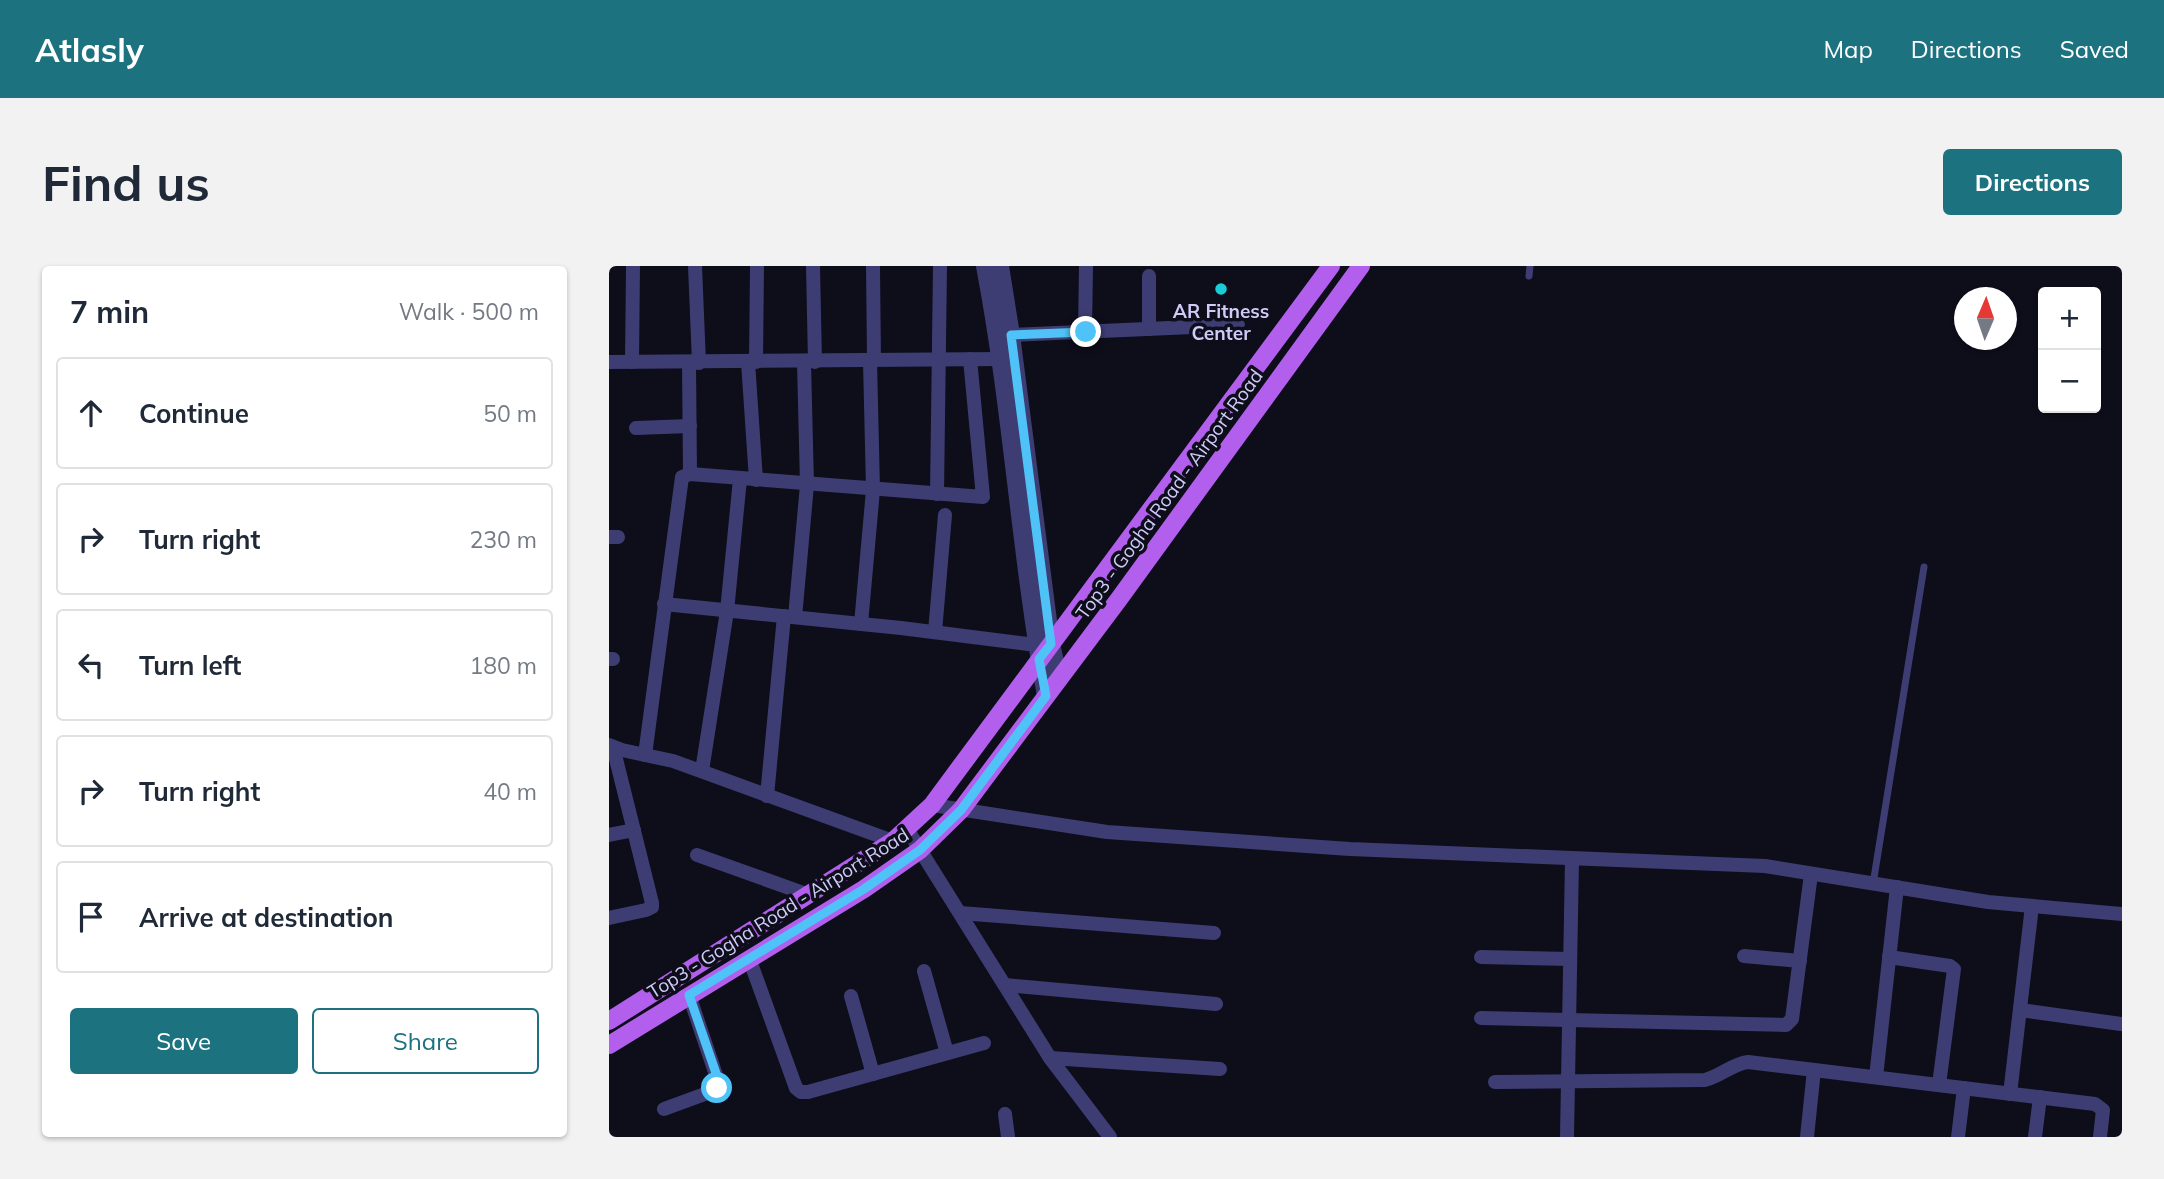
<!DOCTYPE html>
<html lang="en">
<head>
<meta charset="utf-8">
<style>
  :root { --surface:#fff; --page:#f2f2f3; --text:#1f2937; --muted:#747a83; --line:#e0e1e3; --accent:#1c727f }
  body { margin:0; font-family:Mulish,sans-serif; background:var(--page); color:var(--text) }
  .controls { position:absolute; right:21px; top:21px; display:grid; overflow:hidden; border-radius:7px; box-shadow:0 2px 5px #0004 }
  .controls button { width:63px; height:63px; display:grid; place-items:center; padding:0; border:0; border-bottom:2px solid var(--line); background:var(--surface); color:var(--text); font:35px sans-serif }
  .compass { position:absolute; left:1345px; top:21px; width:63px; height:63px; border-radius:50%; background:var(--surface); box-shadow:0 2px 5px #0004; rotate:2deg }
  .stop { position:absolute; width:21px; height:21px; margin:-16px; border:5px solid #4fc3f7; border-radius:50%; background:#fff }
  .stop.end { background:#4fc3f7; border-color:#fff; box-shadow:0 2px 7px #0008 }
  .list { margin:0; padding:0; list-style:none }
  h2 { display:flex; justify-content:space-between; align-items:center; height:91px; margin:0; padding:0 28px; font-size:30px }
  h2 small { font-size:23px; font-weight:400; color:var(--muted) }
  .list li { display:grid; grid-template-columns:46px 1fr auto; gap:21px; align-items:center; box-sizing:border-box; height:112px; margin:0 14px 14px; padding:0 14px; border:2px solid var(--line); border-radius:7px }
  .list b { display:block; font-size:26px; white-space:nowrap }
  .list em { font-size:23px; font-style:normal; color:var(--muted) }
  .actions { display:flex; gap:14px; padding:21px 28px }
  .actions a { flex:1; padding:16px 0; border:2px solid var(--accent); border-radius:7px; text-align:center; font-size:24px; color:var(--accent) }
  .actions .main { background:var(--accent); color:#fff }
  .icon { flex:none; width:38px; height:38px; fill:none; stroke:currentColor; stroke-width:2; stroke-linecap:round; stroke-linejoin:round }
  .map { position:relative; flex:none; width:1513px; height:871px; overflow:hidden; border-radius:7px }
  header { display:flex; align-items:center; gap:42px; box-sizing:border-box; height:98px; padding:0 35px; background:var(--accent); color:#fff }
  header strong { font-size:33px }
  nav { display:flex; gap:38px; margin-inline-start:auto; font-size:24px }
  .intro { display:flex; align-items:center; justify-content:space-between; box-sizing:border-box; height:168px; padding:0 42px }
  h1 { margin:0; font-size:49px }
  .button { padding:18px 32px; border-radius:7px; background:var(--accent); color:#fff; font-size:24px; font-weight:700 }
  main { display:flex; gap:42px; padding:0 42px }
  aside { flex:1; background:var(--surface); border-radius:7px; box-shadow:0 2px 5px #0004 }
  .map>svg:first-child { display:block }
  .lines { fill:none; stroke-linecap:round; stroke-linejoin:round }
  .service { stroke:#3d3d74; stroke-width:7 }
  .minor { stroke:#3d3d74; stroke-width:14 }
  .tertiary { stroke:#3d3d74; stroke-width:18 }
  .primary { stroke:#b25fed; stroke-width:18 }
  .route { stroke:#4fc3f7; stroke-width:9 }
  .poi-dot { fill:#19ccd8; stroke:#0e0d1a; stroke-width:2.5 }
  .labels { text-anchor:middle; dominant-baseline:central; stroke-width:7; stroke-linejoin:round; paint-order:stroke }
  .poi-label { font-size:19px; font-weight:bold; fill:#cfcbf9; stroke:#0e0d1a }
  .street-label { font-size:19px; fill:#cfcbf9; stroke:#0e0d1a }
</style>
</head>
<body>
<header>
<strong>Atlasly</strong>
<nav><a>Map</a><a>Directions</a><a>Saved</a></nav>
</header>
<div class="intro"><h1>Find us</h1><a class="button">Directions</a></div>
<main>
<aside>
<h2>7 min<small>Walk · 500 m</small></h2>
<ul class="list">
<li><svg class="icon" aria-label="ahead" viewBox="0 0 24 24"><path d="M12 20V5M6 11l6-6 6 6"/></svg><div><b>Continue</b></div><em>50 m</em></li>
<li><svg class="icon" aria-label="right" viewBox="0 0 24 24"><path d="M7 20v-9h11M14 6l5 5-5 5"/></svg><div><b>Turn right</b></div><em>230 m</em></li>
<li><svg class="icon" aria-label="left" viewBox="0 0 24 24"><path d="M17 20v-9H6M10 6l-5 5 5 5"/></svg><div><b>Turn left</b></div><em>180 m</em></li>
<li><svg class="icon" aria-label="right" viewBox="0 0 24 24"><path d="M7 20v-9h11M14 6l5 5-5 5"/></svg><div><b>Turn right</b></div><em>40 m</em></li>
<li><svg class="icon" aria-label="arrive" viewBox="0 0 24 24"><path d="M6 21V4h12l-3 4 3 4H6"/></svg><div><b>Arrive at destination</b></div></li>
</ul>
<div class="actions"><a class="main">Save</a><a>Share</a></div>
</aside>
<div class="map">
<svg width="1513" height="871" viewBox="0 0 1513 871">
  <rect width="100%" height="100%" fill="#0e0d1a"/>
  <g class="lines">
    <g class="service">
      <path d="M920,10L921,0"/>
      <path d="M1264,618L1315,301"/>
    </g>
    <g class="minor">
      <path d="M86,0L90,97"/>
      <path d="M204,0L206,96"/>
      <path d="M264,0L265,95"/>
      <path d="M540,63V10"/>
      <path d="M476,66L477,0"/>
      <path d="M402,69L629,59"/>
      <path d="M0,96L393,93"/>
      <path d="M23,96L24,0"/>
      <path d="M80,96L81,208"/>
      <path d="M139,96L147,214"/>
      <path d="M147,96L148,0"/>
      <path d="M27,162L81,160"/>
      <path d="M328,228L331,0"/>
      <path d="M0,271H9"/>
      <path d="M55,338L292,362L427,379"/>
      <path d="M186,351L198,219L195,96"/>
      <path d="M252,358L264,224L261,95"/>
      <path d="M326,366L336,249"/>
      <path d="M0,393H4"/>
      <path d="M0,479L13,484L64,495L284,575"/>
      <path d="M36,489L73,211L81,208L374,231L361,93"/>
      <path d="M93,505L118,345L131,213"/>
      <path d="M158,530L175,350"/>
      <path d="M323,539L498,566L741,583L1156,600L1379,636L1513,648"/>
      <path d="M298,563L441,792L501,871"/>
      <path d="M0,569L25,564"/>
      <path d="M88,589L200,629"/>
      <path d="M351,647L605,667"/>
      <path d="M0,652L37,644L43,641V637L4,481"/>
      <path d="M1135,690L1191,695"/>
      <path d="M872,691L961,693"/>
      <path d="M1280,691L1341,700L1345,703L1330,819"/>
      <path d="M140,692L187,822L192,826H199L375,777"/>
      <path d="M315,705L338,787"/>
      <path d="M396,719L607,738"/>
      <path d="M242,730L264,808"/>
      <path d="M1411,744L1512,758"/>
      <path d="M872,752L1177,759L1183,753L1202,608"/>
      <path d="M441,792L611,803"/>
      <path d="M1267,811L1288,621"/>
      <path d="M886,816L1096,814C1112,810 1123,798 1139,796L1486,838L1494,844L1491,871"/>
      <path d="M1401,828L1423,640"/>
      <path d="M55,843L104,825L110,818L80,729"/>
      <path d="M396,848L399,871"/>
      <path d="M958,871L963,594"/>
      <path d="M1198,871L1205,804"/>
      <path d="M1349,871L1355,822"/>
      <path d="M1426,871L1431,831"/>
    </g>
    <g class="tertiary">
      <path d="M376,0C403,142 411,287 437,430"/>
      <path d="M391,0L402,69L442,378L450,413"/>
    </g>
    <g class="primary">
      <path d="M0,755L284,575L323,539L722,0"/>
      <path d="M0,779L255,623L311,584L352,544L510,333L752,0"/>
    </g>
  </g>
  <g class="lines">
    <path class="route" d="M108,822L109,813L80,729L255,623L311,584L352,544L437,430L430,393L442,378L402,69L477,66"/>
  </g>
  <circle class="poi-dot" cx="612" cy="23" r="7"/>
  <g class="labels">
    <g class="poi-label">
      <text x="612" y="45">AR Fitness<tspan x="612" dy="22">Center</tspan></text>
    </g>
    <g class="street-label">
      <text transform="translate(560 228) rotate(-54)">Top3 - Gogha Road - Airport Road</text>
      <text transform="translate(169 647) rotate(-32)">Top3 - Gogha Road - Airport Road</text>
    </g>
  </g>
</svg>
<div class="controls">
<button>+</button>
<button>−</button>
</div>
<svg class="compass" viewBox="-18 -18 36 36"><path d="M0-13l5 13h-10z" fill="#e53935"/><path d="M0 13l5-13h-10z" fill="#747a83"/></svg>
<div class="stop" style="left:108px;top:822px"></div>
<div class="stop end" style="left:477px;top:66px"></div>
</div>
</main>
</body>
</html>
